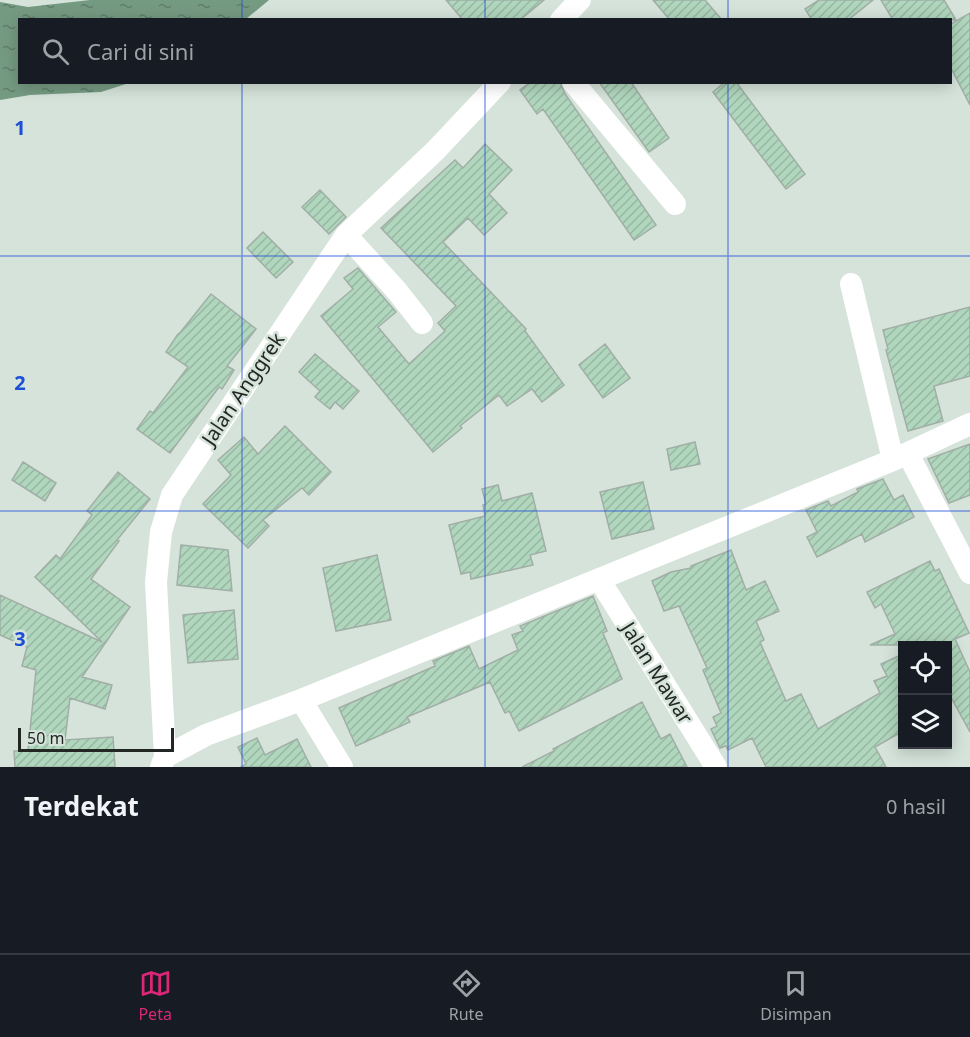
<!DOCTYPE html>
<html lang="id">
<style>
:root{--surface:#171b24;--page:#20242c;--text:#f1f3f6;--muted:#9ea1a6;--line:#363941;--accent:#db2777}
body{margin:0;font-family:"Noto Sans",sans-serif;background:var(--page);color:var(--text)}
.controls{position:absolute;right:18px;bottom:18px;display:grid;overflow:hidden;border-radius:0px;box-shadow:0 3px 15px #0003}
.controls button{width:54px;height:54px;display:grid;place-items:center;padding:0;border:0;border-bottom:2px solid var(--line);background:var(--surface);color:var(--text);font:30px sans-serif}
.scale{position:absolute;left:18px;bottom:15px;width:156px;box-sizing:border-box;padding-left:6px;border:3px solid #222724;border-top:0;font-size:16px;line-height:21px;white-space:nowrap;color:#222724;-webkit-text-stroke:4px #d5e3da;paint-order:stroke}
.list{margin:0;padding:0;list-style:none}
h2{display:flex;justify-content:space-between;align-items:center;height:78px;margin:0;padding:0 24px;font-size:26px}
h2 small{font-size:20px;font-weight:400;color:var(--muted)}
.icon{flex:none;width:33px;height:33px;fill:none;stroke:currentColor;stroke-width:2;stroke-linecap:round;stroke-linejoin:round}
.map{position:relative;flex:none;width:970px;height:767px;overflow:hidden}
.search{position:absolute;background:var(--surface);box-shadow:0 3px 15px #0003;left:18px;right:18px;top:18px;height:66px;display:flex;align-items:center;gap:15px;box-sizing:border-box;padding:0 21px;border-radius:0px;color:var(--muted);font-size:22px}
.sheet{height:186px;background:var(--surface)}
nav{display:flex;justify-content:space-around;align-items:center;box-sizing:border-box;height:84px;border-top:2px solid var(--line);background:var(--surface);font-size:16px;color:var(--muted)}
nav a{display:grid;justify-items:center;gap:3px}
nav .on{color:var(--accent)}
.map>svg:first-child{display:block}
.water{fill:url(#water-ripples)}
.building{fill:url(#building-hatch);stroke:#a1aea6;stroke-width:1.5}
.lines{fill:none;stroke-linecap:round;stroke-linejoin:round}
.street{stroke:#fff;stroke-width:22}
.grid{fill:none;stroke:#1d4ed8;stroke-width:1.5;stroke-opacity:0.55}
.labels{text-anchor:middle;stroke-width:5;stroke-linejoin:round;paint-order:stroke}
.street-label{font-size:20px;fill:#222724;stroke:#d5e3da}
.grid-label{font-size:20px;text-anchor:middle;font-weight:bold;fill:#1d4ed8;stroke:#d5e3da;stroke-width:5;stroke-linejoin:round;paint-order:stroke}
</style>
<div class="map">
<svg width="970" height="767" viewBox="0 0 970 767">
<defs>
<pattern id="water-ripples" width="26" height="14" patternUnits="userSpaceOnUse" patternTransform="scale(1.5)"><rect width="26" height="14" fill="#759a82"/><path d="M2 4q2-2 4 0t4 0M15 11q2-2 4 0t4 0" fill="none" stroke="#607e6a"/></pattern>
<pattern id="building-hatch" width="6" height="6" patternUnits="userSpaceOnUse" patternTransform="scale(1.5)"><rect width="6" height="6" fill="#b0d6bd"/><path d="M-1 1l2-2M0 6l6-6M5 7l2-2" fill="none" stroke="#97b8a2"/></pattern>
</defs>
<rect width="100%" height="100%" fill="#d5e3da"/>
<path class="water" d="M90,0h179l-23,19 -226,1v62l109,1 -28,9 -71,3 -30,5v-98l28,5z"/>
<path class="building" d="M446,0h98l-24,20h-57z
M653,0h52l17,20h-52z
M819,0h54l-25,20h-36l-7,-11z
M881,0h63l12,20h-63z
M970,13v92l-19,-37v-44z
M531,82h29l5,12 91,131 -22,15 -91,-131 -6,5 -17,-24z
M599,82h32l38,56 -20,14z
M725,82h11l69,92 -19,15 -73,-97z
M485,144l27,26 -23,24 18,19 -23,22 -16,-17 -25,24 83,87 -1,2 39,54 -22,17 -10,-13 -25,17 -8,-11 -39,31 2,2 -29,24 -112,-136 32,-27 -9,-11 14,-10 38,44 -18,15 31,37 36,-33 -7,-8 18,-17 -75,-78 74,-68 8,8z
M320,190l26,27 -17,17 -27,-27z
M263,232l30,30 -17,16 -29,-30z
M211,294l45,35 -29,37 7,4 -12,19 -3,-2 -49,66 -33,-24 13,-18 3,2 35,-46 -22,-15 12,-18h1z
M970,307v69l-36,10 9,35 -35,10 -22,-81 2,-1 -5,-19z
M605,344l25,34 -27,20 -24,-33z
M315,354l44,37 -16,18 -8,-7 -5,7 -15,-12 5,-6 -21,-19z
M285,426l46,46 -22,23 -7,-7 -39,32 6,6 -21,22 -45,-44 28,-29 -13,-15 26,-23 14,17z
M695,442l5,22 -29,6 -4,-21z
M970,444v51l-21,8 -21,-44z
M23,462l33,21 -11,18 -33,-21z
M118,472l32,27 -33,41 2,1 -28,38 39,28 -48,70 30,8 -7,24 -35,-11 -5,42 48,-3 2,30h-100l-1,-16h14l8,-81 -14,-4 5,-19 -27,-12v-40l102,47 -67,-65 21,-22 4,4 32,-44 -5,-4z
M883,479l11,21 9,-5 11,22 -49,25 -3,-8 -45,23 -10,-20 10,-5 -11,-22 22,-9 3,5 27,-14 -1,-3z
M643,482l11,47 -42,10 -12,-47z
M498,485l4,16 30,-8 14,58 -16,4 3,10 -62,14 -1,-7 -9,2 -12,-49 36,-9 -2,-11 3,-1 -4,-15z
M181,545l47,5 4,41 -55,-6z
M731,550l15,40 19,-9 14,30 -23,10 8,19 -4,2 26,59 15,-7 17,35 62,-36 -6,-12 13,-5 -6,-12 22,-10v77l-28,16 11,20h-120l-14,-29 -24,12 -2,-4 -6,2 -9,-19 6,-3 -4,-9 8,-4 -18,-43 4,-2 -28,-62 -15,5 -12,-30 19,-9 20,-4v-2z
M377,555l14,65 -55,11 -13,-63z
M930,561l5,10 4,-2 30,64 -14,6 15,33v60l-22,-40v-47h-78l25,-11 -14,-30 -6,4 -8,-16z
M593,596l14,35 -4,2 19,46 -103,52 -10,-20 -4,2 -15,-31 -83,35 3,5 -54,24 -17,-38 96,-42 -2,-5 36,-15 10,23 39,-19 -6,-15 11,-4 -3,-5z
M234,610l4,49 -50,4 -5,-48z
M642,702l19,37 9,-5 17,33h-165l32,-16 -1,-2z
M257,738l8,17 32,-16 14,28h-70l5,-3 -8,-17z"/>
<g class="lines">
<path class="street" d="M561,20l19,-20
M573,82l102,122
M346,235l51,56 25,32
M851,284l42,176
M908,454l62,119
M599,579l117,188
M301,700l41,67
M165,757l41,-22 95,-35 592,-240 77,-36
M161,767l4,-10 -9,-175 5,-50 11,-37 174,-260 89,-84 65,-69"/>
</g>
<path class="grid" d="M242,0v20M485,0v20M728,0v20M242,82v685M485,82v685M728,82v685M0,256h970M0,511h970"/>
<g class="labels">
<g class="street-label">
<text transform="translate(243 389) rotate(-56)" y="7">Jalan Anggrek</text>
<text transform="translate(657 673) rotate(58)" y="7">Jalan Mawar</text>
</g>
</g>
<g class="grid-label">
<text x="20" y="135">1</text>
<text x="20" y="390">2</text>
<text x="20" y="646">3</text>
</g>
</svg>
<div class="controls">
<button><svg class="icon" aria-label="locate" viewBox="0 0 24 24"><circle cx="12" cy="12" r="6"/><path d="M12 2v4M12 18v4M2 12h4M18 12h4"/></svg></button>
<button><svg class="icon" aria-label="layers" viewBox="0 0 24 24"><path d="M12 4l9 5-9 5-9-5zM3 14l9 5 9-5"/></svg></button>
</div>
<div class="scale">50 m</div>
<div class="search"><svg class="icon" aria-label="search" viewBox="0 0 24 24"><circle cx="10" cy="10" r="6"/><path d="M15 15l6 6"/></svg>Cari di sini</div>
</div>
<section class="sheet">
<h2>Terdekat<small>0 hasil</small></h2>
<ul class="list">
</ul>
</section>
<nav>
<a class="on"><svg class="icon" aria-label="map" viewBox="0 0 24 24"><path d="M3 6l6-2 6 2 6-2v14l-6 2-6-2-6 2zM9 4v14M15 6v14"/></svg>Peta</a>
<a><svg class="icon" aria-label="directions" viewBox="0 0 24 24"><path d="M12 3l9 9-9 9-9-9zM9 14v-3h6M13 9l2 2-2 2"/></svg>Rute</a>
<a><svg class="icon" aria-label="saved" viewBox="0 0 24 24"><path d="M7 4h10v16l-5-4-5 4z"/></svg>Disimpan</a>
</nav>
